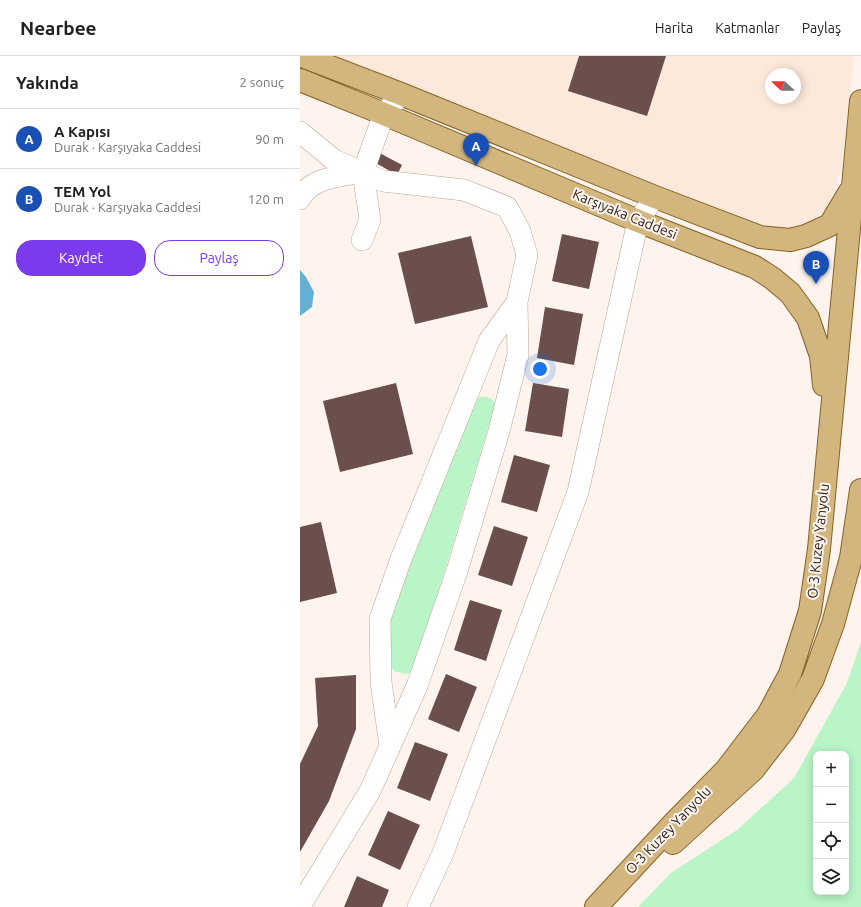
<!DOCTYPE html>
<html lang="tr">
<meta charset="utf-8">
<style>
:root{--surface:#fff;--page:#f6f6f6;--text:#202124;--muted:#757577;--line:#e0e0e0;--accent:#7c3aed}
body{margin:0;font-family:Ubuntu,sans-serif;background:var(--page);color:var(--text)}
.controls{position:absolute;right:12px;bottom:12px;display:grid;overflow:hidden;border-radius:8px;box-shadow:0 2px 10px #0003}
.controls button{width:36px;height:36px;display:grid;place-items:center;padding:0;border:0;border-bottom:1px solid var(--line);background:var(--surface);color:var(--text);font:20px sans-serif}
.compass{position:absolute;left:465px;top:12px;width:36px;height:36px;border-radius:50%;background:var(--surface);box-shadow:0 2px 10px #0003;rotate:292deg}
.you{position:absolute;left:240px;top:313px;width:14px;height:14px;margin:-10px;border:3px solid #fff;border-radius:50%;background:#1a73e8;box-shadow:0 0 0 6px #1a73e833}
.badge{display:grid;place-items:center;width:26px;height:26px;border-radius:50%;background:var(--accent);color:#fff;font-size:13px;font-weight:700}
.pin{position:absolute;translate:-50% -33px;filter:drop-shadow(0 1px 2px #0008)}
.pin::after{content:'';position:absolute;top:21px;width:14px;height:12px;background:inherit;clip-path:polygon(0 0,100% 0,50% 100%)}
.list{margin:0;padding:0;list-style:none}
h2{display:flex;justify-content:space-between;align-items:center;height:52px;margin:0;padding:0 16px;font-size:17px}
h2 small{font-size:13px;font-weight:400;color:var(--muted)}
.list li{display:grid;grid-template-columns:26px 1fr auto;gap:12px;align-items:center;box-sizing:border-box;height:60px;padding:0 16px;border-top:1px solid var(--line)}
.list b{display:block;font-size:15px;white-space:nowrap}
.list p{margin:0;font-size:13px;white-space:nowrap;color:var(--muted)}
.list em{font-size:13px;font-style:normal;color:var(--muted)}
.actions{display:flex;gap:8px;padding:12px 16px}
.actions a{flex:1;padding:9px 0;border:1px solid var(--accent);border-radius:16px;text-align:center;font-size:14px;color:var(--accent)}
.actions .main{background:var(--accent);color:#fff}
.icon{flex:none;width:22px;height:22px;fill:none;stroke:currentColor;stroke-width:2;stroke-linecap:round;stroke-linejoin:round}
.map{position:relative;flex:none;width:561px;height:851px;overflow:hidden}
header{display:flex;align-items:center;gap:24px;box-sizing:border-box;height:56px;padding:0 20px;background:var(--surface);border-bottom:1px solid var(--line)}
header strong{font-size:19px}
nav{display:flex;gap:22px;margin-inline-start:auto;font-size:14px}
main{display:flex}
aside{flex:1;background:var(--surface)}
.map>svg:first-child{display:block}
.built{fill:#fce9db;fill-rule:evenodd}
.green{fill:#b9f5c6;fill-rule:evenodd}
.water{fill:#66b0d6}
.building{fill:#6a4f4d}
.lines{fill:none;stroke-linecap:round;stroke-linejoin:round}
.minor-casing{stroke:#bba593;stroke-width:22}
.major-casing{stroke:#856224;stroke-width:24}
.minor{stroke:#fff;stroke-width:21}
.major{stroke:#d3b67e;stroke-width:22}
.labels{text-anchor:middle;stroke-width:4;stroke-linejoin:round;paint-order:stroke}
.street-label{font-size:14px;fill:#2b221c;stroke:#fef4ed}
</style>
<header>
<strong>Nearbee</strong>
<nav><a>Harita</a><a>Katmanlar</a><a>Paylaş</a></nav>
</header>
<main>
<aside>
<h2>Yakında<small>2 sonuç</small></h2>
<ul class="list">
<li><span class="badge" style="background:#1a4fb4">A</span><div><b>A Kapısı</b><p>Durak · Karşıyaka Caddesi</p></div><em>90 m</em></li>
<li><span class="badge" style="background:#1a4fb4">B</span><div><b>TEM Yol</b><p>Durak · Karşıyaka Caddesi</p></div><em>120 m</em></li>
</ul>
<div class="actions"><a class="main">Kaydet</a><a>Paylaş</a></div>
</aside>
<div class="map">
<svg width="561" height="851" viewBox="0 0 561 851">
<rect width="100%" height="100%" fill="#fef4ed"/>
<path class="built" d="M24,0h530l-12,109 -8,28 -10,18 -14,12 -18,8 -22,4zM471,18h24v24h-24z"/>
<path class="green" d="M179,341h8l6,3 2,5 -69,228 -13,39 -8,2 -11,-3 -2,-4 -2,-46 7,-31 77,-187z
M561,586v265h-223l33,-34 66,-43 57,-52 53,-95zM516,698h30v138h-30z"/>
<path class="water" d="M0,214l6,7 8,15 -2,15 -12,9z"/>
<path class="building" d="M279,0h87l-19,60 -79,-25z
M63,88l39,21 -5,10 -39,-22z
M262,178l37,8 -10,47 -37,-8z
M171,180l17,71 -73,17 -17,-71z
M245,251l38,7 -9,51 -37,-7z
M96,327l17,71 -73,18 -17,-71z
M233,327l36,6 -7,48 -37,-6z
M214,399l36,10 -13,47 -36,-10z
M21,466l16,71 -37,9v-75z
M194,470l34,11 -16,49 -34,-11z
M170,544l32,10 -16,51 -32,-11z
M146,618l31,13 -18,45 -31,-13z
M56,619v54l-27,72 -29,51v-88l18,-38 -3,-48z
M115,686l33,12 -18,47 -33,-13z
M88,755l32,14 -20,45 -32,-15z
M57,820l32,14 -7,17h-38z"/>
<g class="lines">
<g class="minor-casing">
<path id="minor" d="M0,76l34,28 49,21 81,9 43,17 13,24 7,24 -10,47 1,53 -19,76 -42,140 -40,115 -47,105 -70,115
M0,143c10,-22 42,-23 63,-27
M62,184l8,-20 -7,-48 21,-58 17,-20
M90,690l-9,-64 -1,-63 21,-60 88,-218 28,-39
M118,851l25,-54 135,-361 60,-271 17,-24"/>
</g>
<g class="major-casing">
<path id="major" d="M2,0l99,38 254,103 105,40 30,3 16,-4 24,-11 19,-32
M0,24l84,34 254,107 117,46 17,11 18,15 18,25 13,38 3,29
M373,787l80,-73 31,-40 29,-51 20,-55 18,-66 10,-68
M296,851l78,-84 52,-53 42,-55 22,-41 20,-63 9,-62 42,-448"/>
</g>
<use href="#minor" class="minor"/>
<use href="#major" class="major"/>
</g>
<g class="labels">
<g class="street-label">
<text transform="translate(325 158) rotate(22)" y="5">Karşıyaka Caddesi</text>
<text transform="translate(518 485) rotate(-84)" y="5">O-3 Kuzey Yanyolu</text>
<text transform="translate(368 774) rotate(-46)" y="5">O-3 Kuzey Yanyolu</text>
</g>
</g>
</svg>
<div class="controls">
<button>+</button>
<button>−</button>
<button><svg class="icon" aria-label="locate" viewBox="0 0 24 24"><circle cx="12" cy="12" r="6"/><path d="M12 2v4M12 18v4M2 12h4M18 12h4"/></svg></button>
<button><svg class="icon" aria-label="layers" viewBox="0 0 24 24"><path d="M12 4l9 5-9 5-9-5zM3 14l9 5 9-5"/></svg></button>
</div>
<svg class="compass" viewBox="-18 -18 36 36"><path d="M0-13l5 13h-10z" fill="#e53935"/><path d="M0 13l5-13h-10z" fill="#757577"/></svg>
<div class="you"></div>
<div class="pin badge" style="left:176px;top:110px;background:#1a4fb4">A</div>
<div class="pin badge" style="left:516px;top:228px;background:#1a4fb4">B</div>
</div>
</main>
